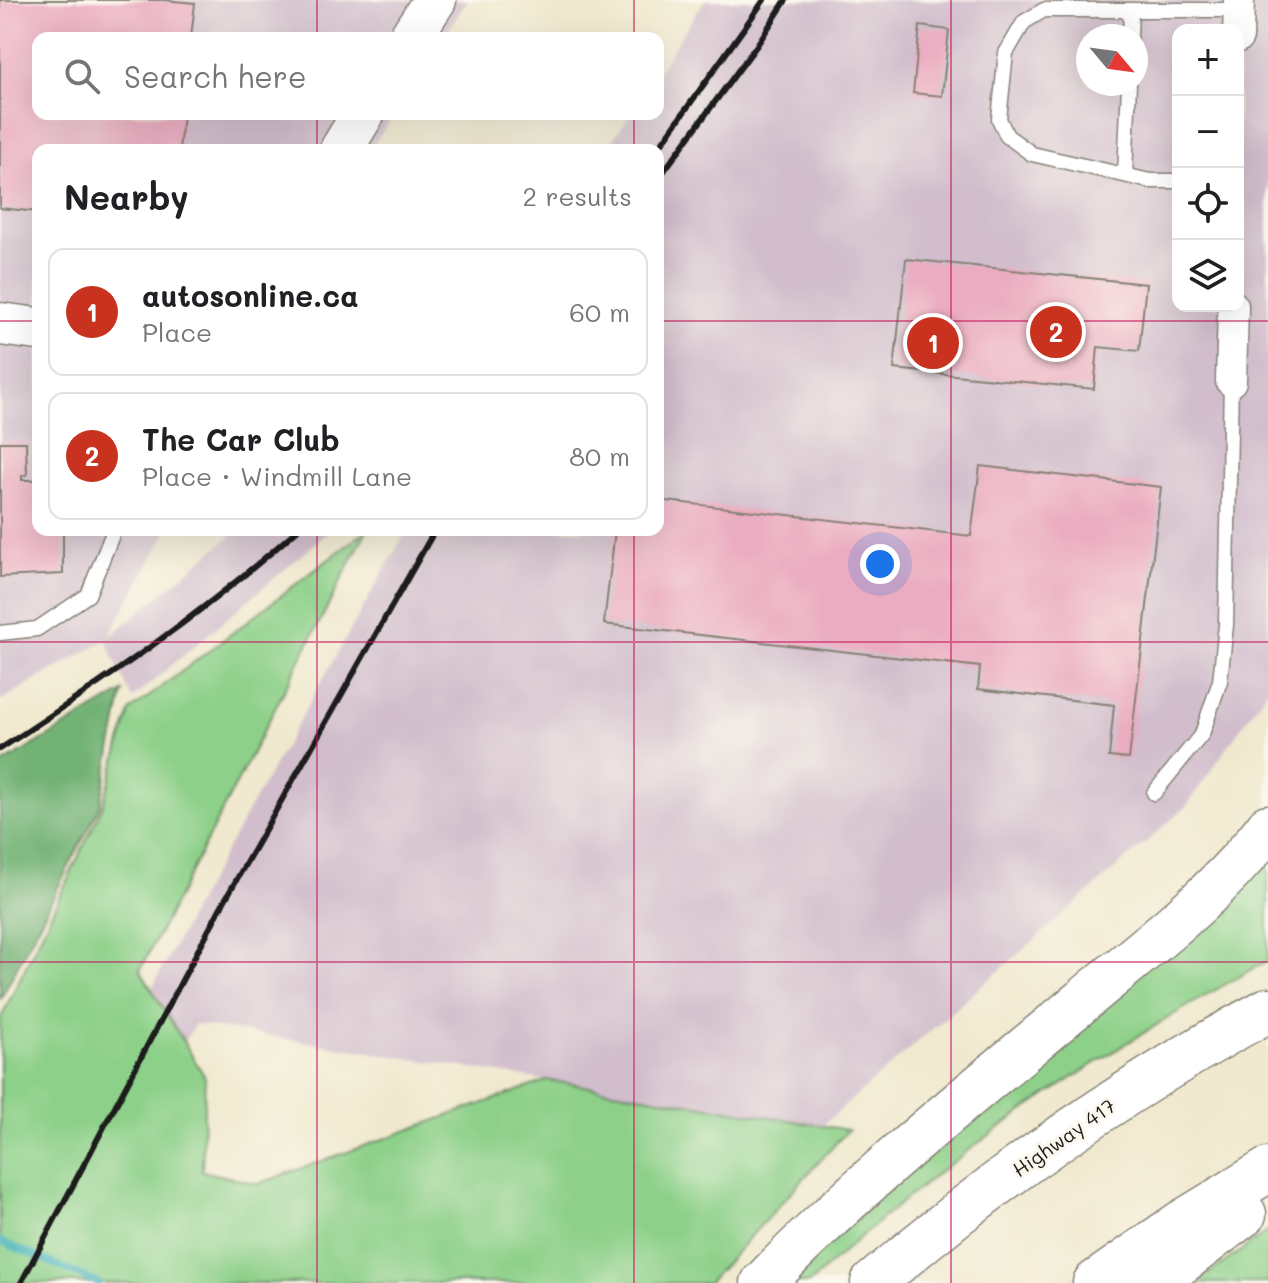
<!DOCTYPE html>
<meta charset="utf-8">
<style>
:root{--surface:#fff;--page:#f2f2f2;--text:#202124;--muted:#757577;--line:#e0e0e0;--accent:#c8321e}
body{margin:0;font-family:Mali,sans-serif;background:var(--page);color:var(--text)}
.controls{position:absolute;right:24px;top:24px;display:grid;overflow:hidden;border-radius:16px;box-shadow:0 8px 32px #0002}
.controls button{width:72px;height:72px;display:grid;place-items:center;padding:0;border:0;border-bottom:2px solid var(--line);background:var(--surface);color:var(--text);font:40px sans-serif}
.compass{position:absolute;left:1076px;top:24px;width:72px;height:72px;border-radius:50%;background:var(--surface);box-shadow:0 8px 32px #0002;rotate:119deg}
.you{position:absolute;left:880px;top:564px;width:28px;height:28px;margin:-20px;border:6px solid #fff;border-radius:50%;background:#1a73e8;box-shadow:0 0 0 12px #1a73e833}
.badge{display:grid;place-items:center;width:52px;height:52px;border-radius:50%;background:var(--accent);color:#fff;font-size:26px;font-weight:700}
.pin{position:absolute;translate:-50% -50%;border:4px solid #fff;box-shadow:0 2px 8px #0006}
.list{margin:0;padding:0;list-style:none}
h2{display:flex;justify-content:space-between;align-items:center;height:104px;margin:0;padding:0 32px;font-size:34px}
h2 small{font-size:26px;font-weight:400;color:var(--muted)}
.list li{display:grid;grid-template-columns:52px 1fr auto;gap:24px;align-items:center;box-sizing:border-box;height:128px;margin:0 16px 16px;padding:0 16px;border:2px solid var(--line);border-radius:16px}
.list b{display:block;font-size:30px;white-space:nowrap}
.list p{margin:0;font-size:26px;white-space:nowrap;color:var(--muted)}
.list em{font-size:26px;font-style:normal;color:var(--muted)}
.icon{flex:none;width:44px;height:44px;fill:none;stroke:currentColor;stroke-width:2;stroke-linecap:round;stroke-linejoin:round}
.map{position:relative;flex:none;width:1268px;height:1283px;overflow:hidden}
.search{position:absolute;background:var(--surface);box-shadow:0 8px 32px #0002;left:32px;top:32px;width:632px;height:88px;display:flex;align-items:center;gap:20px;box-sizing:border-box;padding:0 28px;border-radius:16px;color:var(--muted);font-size:30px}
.panel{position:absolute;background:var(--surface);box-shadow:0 8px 32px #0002;left:32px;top:144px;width:632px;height:392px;border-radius:16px}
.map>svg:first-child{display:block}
.industrial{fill:#d1bdcc;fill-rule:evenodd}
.green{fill:#8dd089;stroke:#547652;stroke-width:2}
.forest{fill:#72b275;stroke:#476748;stroke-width:2}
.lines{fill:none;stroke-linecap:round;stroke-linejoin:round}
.stream{stroke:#43b3bb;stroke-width:7}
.building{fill:#ebabc0}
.lane-casing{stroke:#868276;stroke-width:17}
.street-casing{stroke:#868276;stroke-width:33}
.secondary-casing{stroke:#868276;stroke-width:45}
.highway-casing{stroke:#868276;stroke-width:47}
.lane{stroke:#fff;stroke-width:14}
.street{stroke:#fff;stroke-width:30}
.secondary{stroke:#fff;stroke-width:42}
.highway{stroke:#fff;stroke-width:44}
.rail{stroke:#1c1c1c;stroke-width:6}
.grid{fill:none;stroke:#c2185b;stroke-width:2;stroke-opacity:0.55}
.labels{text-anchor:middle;stroke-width:6;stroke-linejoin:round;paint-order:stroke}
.street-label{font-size:20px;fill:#1c1c1c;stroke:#fbf7ec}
</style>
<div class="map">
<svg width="1268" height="1283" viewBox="0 0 1268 1283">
<rect width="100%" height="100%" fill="#fbf7ec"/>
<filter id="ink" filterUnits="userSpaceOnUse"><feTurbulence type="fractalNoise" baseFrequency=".0125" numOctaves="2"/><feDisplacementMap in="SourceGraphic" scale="16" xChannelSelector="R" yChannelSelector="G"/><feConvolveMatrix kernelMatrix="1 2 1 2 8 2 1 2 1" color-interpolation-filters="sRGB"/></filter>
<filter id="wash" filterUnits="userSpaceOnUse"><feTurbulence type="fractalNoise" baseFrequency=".006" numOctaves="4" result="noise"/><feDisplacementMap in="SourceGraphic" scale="32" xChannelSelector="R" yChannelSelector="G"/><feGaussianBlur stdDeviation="1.8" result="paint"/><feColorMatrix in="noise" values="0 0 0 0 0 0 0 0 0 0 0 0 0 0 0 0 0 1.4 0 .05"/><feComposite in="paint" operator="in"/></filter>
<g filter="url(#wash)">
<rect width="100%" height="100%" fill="#f0e9cf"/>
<path class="industrial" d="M0,0h468l-25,38h-405v76h356l-24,36h-332v380h130l-60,108 130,-108h93l-199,169 -26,-59 -106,61z
M705,0h563v689l-83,119 -362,317 -628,-101 -109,173 -33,-19 146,-280 208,-368h251v-380h-52l24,-36h28v-43zM1178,30h60v276h-60zM1088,36h48v48h-48z"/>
<path class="green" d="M367,530l-227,440 65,107 -3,94 56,13 290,-104 300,50 -140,153h-708v-263l102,-212 28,-97z
M1268,852v108c-162,91 -323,194 -458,323h-26z
M1268,1231v52h-72z"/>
<path class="forest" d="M123,692l-23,114 -100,194v-235z"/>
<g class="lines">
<path class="stream" d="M0,1241l98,42"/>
</g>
<g id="blocks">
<path class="building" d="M0,0h163l32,3 -4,35h-153v76h145l-4,36h-141v62l-38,-4z
M920,26l29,4 -7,66 -29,-3z
M906,259l240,25 -7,67 -41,-4 -4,42 -200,-20z
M0,442h26l1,33h-5v5h16v50h25v44l-63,3z
M980,466l181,21 -32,272 -20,-2 5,-52 -136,-16 2,-22 -376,-43 11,-94h43v-30l313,36z"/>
</g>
</g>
<g filter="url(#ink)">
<use href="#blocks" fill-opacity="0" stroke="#868276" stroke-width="2"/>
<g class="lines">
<g class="lane-casing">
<path id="lane" d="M1130,36l1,-26
M1125,175l4,-91
M1178,181h-28l-118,-27 -25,-18 -8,-17 7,-66 18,-31 20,-12h194
M0,633l37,-4 51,-34 26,-65
M1154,793l48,-59 18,-53 6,-56 5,-244"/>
</g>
<g class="street-casing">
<path id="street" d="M1238,37l1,-37
M1231,381l2,-75"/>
</g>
<g class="secondary-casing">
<path id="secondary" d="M410,38l25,-38
M341,150l22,-36
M0,324l38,5"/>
</g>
<g class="highway-casing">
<path id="highway" d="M763,1283c100,-104 213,-193 324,-286 62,-52 132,-104 181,-170
M873,1283c121,-104 255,-197 395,-273
M1095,1283l86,-60 87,-53
M1154,1283l90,-69"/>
</g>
<use href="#lane" class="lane"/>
<use href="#street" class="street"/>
<use href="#secondary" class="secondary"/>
<use href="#highway" class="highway"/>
<path class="rail" d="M657,150l107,-150
M658,179l99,-134 29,-45
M0,749c103,-67 205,-137 297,-219
M21,1283l200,-376 214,-377"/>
</g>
</g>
<path class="grid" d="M317,0v38M634,0v38M951,0v1283M317,114v36M634,114v36M0,321h38M658,321h610M317,530v753M634,530v753M0,642h1268M0,962h1268"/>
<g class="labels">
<g class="street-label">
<text transform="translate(1064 1138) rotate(-35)" y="7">Highway 417</text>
</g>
</g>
</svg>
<div class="controls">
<button>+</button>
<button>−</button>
<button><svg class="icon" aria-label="locate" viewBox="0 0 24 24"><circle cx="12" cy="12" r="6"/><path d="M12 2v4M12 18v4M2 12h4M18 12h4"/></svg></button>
<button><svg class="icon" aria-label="layers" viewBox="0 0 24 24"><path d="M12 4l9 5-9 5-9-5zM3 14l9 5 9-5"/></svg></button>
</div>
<svg class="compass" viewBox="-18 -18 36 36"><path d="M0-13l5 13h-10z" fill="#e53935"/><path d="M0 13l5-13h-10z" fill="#757577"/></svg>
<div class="you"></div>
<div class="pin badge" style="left:933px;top:343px">1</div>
<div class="pin badge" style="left:1056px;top:332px">2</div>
<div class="search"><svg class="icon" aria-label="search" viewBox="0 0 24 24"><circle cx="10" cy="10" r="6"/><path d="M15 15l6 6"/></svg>Search here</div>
<section class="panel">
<h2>Nearby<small>2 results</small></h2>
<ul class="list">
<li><span class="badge">1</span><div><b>autosonline.ca</b><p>Place</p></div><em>60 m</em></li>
<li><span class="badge">2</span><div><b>The Car Club</b><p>Place · Windmill Lane</p></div><em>80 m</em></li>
</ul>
</section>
</div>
